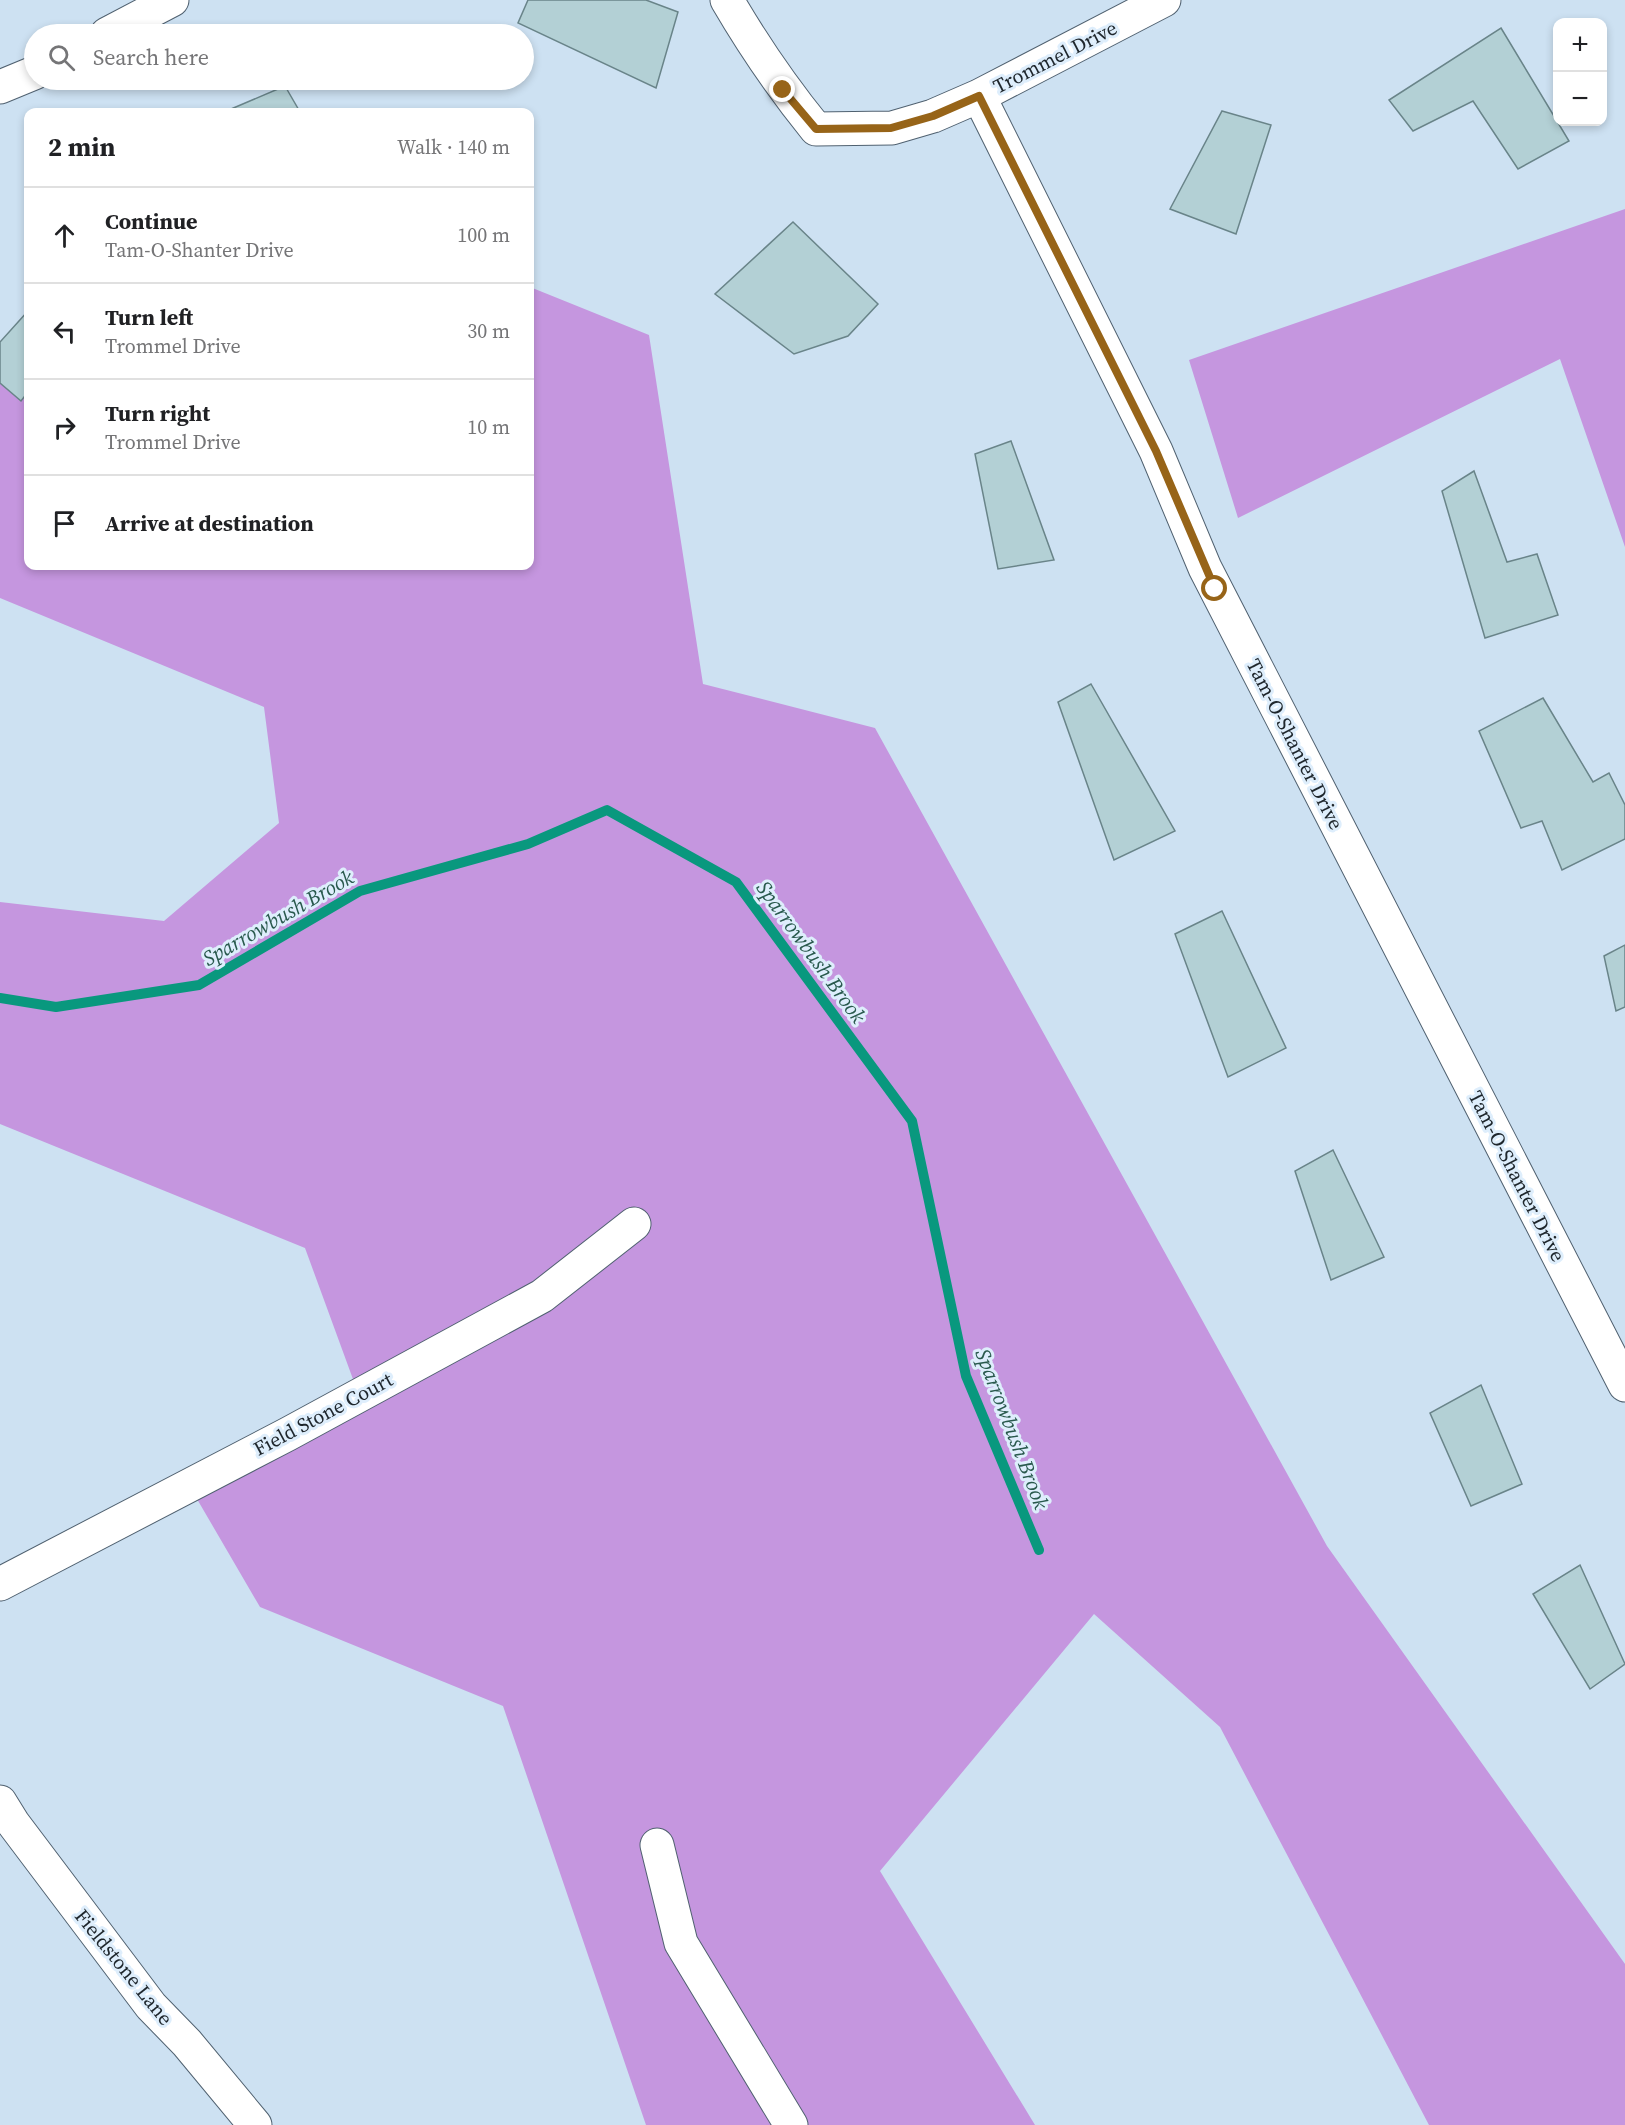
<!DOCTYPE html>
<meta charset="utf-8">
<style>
:root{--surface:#fff;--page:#f2f2f2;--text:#202124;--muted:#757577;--line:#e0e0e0}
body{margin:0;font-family:"Source Serif 4",serif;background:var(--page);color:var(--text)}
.controls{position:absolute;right:18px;top:18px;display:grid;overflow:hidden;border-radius:12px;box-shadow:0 3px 9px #0003}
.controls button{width:54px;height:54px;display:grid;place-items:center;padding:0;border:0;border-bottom:2px solid var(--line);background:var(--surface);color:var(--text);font:30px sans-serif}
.stop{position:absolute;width:18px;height:18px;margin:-14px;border:4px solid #976418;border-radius:50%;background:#fff}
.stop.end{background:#976418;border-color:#fff;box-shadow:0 2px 6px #0008}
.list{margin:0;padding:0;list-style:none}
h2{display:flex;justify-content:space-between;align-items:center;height:78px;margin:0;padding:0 24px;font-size:26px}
h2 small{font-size:20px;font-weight:400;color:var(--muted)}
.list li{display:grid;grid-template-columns:39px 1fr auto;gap:18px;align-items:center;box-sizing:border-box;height:96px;padding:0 24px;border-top:2px solid var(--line)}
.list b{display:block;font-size:22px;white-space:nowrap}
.list p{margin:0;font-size:20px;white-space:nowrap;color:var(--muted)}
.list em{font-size:20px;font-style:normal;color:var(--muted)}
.icon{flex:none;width:33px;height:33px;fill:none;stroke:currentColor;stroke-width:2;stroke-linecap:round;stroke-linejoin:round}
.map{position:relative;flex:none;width:1625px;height:2125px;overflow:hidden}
.search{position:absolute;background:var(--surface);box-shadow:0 3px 9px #0003;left:24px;top:24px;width:510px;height:66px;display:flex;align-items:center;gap:15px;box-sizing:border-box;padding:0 21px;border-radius:33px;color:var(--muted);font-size:22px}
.panel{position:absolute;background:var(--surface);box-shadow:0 3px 9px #0003;left:24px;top:108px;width:510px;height:462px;border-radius:12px}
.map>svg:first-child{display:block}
.forest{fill:#c596df}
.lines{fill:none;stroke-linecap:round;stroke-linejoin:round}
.stream{stroke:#09987e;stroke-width:10}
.building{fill:#b3d0d5;stroke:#698489;stroke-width:1.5}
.minor-casing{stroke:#506170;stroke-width:35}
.minor{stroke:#fff;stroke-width:33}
.route{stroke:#976418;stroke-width:8}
.labels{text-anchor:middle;stroke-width:6;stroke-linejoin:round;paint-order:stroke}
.street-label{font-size:20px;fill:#1e262c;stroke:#deeefc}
.water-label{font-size:21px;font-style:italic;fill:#29594d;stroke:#deeefc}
</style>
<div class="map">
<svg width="1625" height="2125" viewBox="0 0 1625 2125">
<rect width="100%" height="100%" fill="#cde1f2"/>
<path class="forest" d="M1625,209v338l-65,-188 -322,159 -49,-158z
M530,287l119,48 54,349 172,44 452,818 298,418v161h-196l-209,-398 -126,-113 -214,257 155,254h-389l-143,-419 -243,-99 -70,-120 171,-86 -56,-153 -305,-124v-222l164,19 115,-98 -15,-116 -264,-109v-238l28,21v185h502z"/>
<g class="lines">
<path class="stream" d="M0,998l56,9 143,-22 161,-94 168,-47 79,-34 129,72 176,239 54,255 73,174"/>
</g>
<path class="building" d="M528,0h118l32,12 -22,76 -138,-65z
M1501,28l68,113 -51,28 -45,-68 -60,30 -24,-31z
M285,86l15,26h-76z
M1222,111l49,14 -35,109 -66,-25z
M793,222l85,82 -30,32 -54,18 -79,-60z
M28,311v81l-7,9 -21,-18v-41z
M1011,441l43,119 -56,9 -23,-115z
M1474,471l33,91 30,-8 21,61 -73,23 -43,-147z
M1091,684l84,147 -61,29 -56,-158z
M1543,698l50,84 16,-9 16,32v34l-63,31 -20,-49 -21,7 -42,-97z
M1222,911l64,137 -58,29 -53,-143z
M1625,945v62l-9,4 -12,-55z
M1333,1150l51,107 -53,23 -36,-109z
M1481,1385l41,99 -51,22 -41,-93z
M1580,1565l45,99 -35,25 -57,-95z"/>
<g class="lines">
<g class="minor-casing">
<path id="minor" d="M727,0c28,48 54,86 89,129l76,-1 41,-12 46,-20 185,-96
M107,34l65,-34
M0,87l34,-14
M979,96l177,355 49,117 420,817
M0,1584l288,-150 254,-138 92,-72
M0,1802l13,21 138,183 36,37 68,82
M657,1845l24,98 110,182"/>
</g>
<use href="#minor" class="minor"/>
</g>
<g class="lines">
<path class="route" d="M783,90l33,39 75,-1 42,-12 46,-20 177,355 59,138"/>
</g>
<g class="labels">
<g class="street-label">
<text transform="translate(1055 57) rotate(-27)" y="7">Trommel Drive</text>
<text transform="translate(1295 744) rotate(63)" y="7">Tam-O-Shanter Drive</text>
<text transform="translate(1517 1176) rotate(63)" y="7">Tam-O-Shanter Drive</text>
<text transform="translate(323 1414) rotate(-28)" y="7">Field Stone Court</text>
<text transform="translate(124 1967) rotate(51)" y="7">Fieldstone Lane</text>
</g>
<g class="water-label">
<text transform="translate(278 918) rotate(-30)" y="7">Sparrowbush Brook</text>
<text transform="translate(811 952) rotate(54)" y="7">Sparrowbush Brook</text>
<text transform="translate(1012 1429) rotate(69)" y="7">Sparrowbush Brook</text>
</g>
</g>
</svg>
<div class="controls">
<button>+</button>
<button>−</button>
</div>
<div class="stop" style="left:1215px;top:589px"></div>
<div class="stop end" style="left:783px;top:90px"></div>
<div class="search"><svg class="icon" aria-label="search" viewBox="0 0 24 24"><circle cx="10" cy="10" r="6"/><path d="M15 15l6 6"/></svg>Search here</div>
<section class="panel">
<h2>2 min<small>Walk · 140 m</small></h2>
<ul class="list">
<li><svg class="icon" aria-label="ahead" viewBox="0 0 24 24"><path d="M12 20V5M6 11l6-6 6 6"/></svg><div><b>Continue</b><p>Tam-O-Shanter Drive</p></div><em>100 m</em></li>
<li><svg class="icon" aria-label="left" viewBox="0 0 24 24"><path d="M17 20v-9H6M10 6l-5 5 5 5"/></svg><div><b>Turn left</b><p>Trommel Drive</p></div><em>30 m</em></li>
<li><svg class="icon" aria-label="right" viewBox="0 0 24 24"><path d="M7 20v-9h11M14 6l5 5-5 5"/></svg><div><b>Turn right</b><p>Trommel Drive</p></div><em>10 m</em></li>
<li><svg class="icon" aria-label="arrive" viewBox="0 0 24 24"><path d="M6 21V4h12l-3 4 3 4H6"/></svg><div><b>Arrive at destination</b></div></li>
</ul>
</section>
</div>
